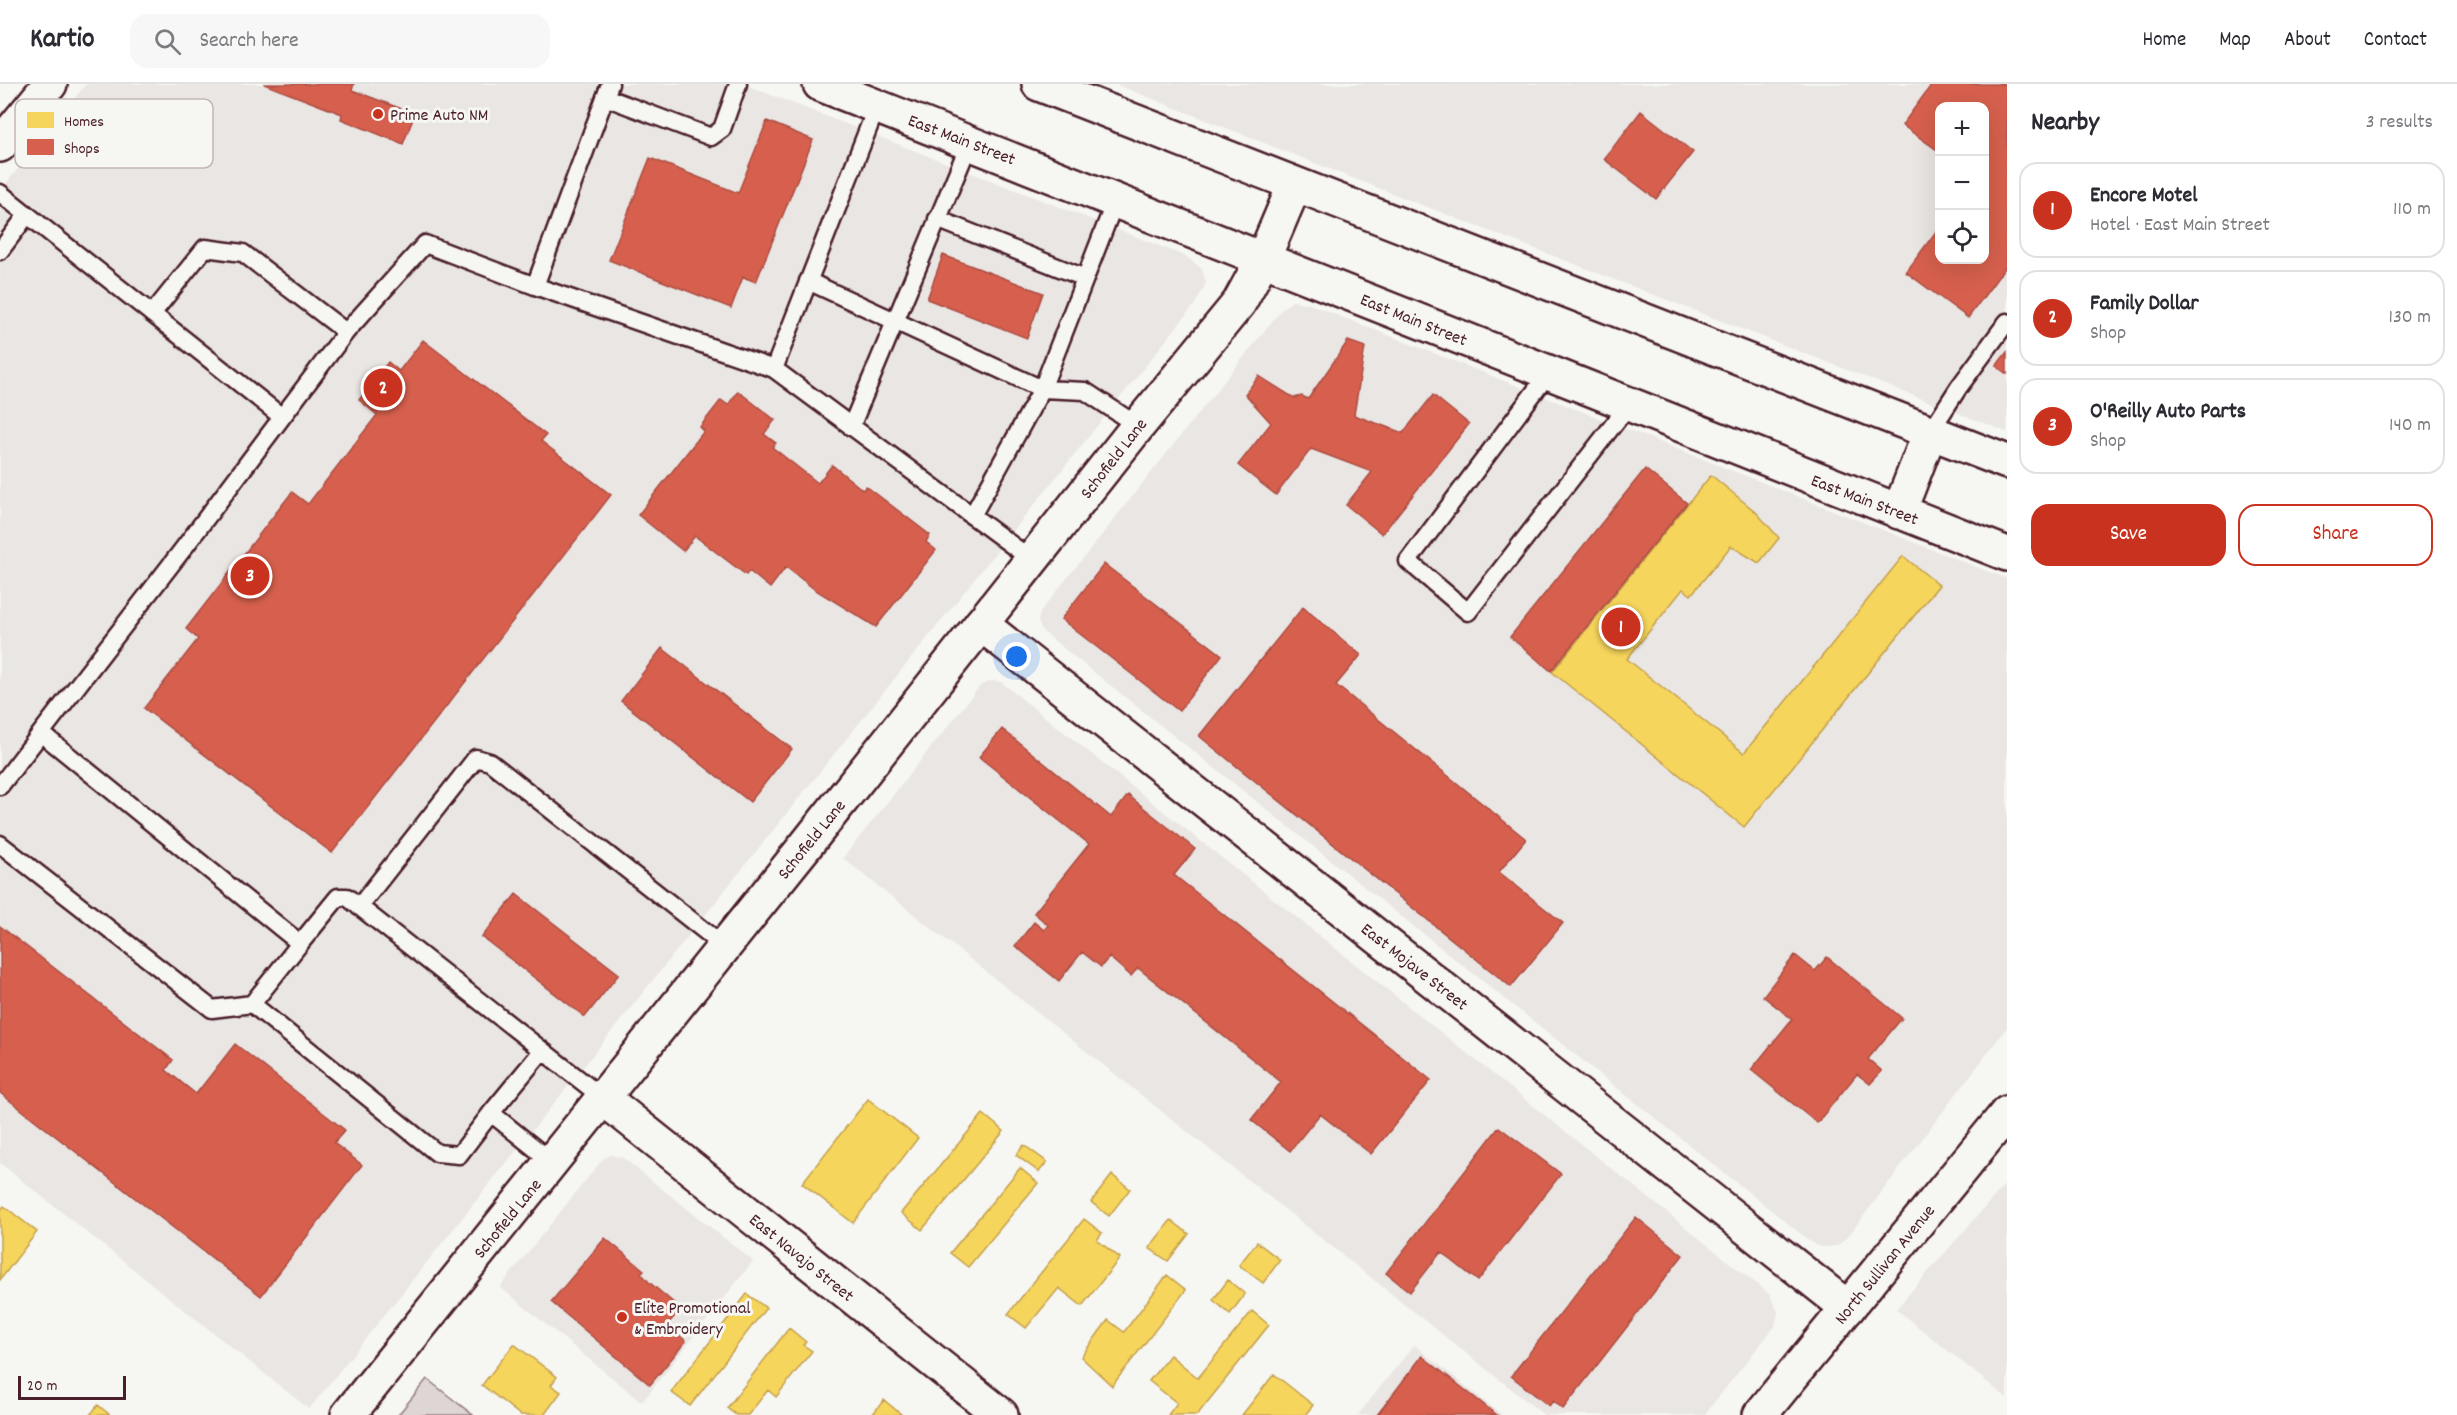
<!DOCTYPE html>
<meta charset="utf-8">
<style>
:root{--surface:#fff;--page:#f7f7f7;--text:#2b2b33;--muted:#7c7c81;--line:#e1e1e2;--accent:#c8321e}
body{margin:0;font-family:Dekko,sans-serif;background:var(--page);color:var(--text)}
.controls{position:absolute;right:18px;top:18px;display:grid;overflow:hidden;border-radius:12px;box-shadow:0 6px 24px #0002}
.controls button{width:54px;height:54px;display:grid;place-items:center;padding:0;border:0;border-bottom:2px solid var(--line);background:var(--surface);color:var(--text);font:30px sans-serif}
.scale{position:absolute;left:18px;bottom:15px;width:108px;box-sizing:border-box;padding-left:6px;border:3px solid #4a1f2b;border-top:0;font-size:16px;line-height:21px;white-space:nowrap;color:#4a1f2b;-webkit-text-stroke:4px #f6f6f2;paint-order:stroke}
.you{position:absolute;left:1017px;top:573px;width:21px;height:21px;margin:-15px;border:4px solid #fff;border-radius:50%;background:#1a73e8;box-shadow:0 0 0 9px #1a73e833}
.badge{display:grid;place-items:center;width:39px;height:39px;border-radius:50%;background:var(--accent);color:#fff;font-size:20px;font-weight:700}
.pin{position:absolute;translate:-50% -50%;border:3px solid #fff;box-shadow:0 2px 6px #0006}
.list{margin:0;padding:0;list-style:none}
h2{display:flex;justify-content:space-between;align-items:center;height:78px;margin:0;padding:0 24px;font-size:26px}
h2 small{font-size:20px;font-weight:400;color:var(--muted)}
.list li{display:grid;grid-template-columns:39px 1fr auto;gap:18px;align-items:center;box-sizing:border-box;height:96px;margin:0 12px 12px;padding:0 12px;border:2px solid var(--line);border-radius:18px}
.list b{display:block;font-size:22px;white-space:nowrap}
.list p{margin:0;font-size:20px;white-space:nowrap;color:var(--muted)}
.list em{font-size:20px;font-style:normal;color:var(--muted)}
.actions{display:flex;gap:12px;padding:18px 24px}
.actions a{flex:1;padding:14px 0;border:2px solid var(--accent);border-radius:18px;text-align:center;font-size:21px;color:var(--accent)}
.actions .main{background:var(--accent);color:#fff}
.icon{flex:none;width:33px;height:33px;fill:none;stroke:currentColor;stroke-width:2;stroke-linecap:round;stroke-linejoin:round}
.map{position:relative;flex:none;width:2007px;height:1331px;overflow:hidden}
header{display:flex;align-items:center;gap:36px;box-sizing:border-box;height:84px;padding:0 30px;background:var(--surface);border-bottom:2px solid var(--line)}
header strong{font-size:28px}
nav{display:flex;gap:33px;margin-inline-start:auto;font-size:21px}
.search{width:420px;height:54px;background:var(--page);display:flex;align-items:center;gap:15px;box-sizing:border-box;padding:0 21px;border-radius:18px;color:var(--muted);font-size:22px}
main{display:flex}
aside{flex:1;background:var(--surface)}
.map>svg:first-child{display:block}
.built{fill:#e9e6e3;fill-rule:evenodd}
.green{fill:#ddd6d5;stroke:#947a80;stroke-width:1.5}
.homes{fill:#f6d55c;stroke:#c29e4d;stroke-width:1.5}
.shops{fill:#d6604d;stroke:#ac4c43;stroke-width:1.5}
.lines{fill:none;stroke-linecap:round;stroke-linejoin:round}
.lane-casing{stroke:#4a1f2b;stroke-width:21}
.street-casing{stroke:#4a1f2b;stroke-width:38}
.secondary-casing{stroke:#4a1f2b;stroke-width:38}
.primary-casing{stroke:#4a1f2b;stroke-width:38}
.lane{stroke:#f6f6f2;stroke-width:16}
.street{stroke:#f6f6f2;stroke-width:33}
.secondary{stroke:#f6f6f2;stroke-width:33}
.primary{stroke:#f6f6f2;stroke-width:33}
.poi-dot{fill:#c8321e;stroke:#f6f6f2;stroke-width:2}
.labels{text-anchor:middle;stroke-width:6;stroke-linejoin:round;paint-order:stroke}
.poi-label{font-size:18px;fill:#4a1f2b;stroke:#f6f6f2;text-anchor:start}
.street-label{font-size:18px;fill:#4a1f2b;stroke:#f6f6f2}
.key{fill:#f6f6f2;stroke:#c2b6b6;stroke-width:1.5}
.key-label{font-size:16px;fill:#4a1f2b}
</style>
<header>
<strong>Kartio</strong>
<div class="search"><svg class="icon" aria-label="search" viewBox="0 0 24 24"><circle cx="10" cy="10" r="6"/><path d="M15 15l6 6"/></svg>Search here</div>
<nav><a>Home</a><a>Map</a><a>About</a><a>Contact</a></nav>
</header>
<main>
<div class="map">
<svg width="2007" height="1331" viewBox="0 0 2007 1331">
<rect width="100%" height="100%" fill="#f6f6f2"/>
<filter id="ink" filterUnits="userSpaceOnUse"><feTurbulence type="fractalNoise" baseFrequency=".0167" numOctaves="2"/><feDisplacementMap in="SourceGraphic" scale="12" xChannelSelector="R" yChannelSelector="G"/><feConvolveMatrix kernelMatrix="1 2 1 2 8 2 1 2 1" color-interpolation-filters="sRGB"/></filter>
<g filter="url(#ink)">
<path class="built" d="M86,0h657l442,172 17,13 4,14 -11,21 -886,1105 -309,-246v-972z
M1115,0h892v348l-672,-261zM1940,22h44v154h-44z
M1292,217l17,3 698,275v448l-158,208 -12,11 -15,1 -7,-2 -773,-614 -4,-10 3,-10 241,-302z
M990,597l11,1 768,612 9,18 -3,14 -71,89h-160l-701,-557 137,-172z
M611,1071l12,3 130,103 -111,141 -142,-115 103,-128z
M2007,1098v216l-111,-89z
M1414,1261l88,70h-144z"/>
<path class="green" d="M427,1295l46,36h-75z"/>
<path class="homes" d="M1711,391l45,37 23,26 -20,25 -28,-17 -40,49 -8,-6 -56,70 117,94 159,-197 36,29 -195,242 -192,-155z
M868,1015l50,39 -65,85 -51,-40z
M983,1030l21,17 -82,99 -21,-17z
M1024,1061l23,17 -8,10 -23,-17z
M1020,1084l18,15 -70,84 -18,-14z
M1112,1091l18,14 -21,27 -18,-14z
M4,1122l33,26 -37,48v-69z
M1084,1135l18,14 -5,7 23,18 -38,48 -23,-18 -33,40 -18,-14z
M1171,1136l18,14 -21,27 -19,-13z
M1257,1158l23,18 -17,23 -24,-18z
M1167,1191l19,15 -74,96 -31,-29 27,-37 16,12z
M1228,1196l17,14 -15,20 -17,-14z
M747,1210l19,14 -76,98 -19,-14z
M1252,1227l17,14 -72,90h-29l9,-12 -28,-22 21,-26 28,23z
M789,1244l17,14 -3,3 9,6 -36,46 -8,-7 -20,25h-12l-9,-7z
M514,1260l43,33 -6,8 10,7 -17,23h-24l-38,-30z
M1274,1290l39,31 -8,10h-63z
M884,1316l18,15h-30z
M98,1321l12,10h-20z"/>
<path class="shops" d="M264,0h90l-2,6 63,24 -12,30 -62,-25 1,-5z
M1932,0h75v181l-39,53 -62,-46 34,-46v34h44v-154h-44v46l-38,-27z
M1641,27l52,41 -37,47 -52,-40z
M767,37l46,19 -57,142 -13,-5 -12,31 -122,-48 41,-102 88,35z
M943,171l100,38 -16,45 -100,-39z
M423,256l123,95 -5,6 70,54 -279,358 -188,-145 54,-69 -12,-10 106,-137 16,12 69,-89 -18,-15 29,-38 11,9z
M1348,257l17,6 -11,68 49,18 30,-38 36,29 -87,110 -36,-29 26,-33 -61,-23 -35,46 -38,-30 33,-42 -26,-29 14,-18 35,22 8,-2 6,3z
M2007,268v22l-11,-8z
M738,307l37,29 -11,14 12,9 -4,4 46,36 14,-18 31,25 3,-4 64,49 -4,7 10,8 -60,77 -62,-38 -28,-22 -16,21 -21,-17 -3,4 -51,-39 -12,15 -45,-36 66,-84 -4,-4 21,-27 7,5z
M1645,385l42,34 -136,168 -41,-34z
M1104,480l118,91 -43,56 -118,-92z
M1303,523l58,48 -25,30 190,154 -27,33 64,51 -52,64 -312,-251z
M662,564l130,101 -42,53 -129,-101z
M1002,645l109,88 17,-22 67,54 -21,26 257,205 -60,74 -51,-40 -30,37 -39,-31 30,-38 -143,-114 -7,8 -22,-19 -8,10 -19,-15 -23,29 -44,-35 19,-24 10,8 4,-5 -14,-12 55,-69 -110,-87z
M516,810l103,80 -34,43 -103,-80z
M0,842l173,134 -7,10 30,24 39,-50 110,86 -11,13 28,22 -101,131 -261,-203z
M1795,871l20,16 12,-14 75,61 -34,41 14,12 -12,13 -13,-10 -40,49 -66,-53 41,-51 -29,-23z
M1499,1043l62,47 -83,107 -37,-29 -31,40 -24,-19z
M1636,1133l47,38 -120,154 -10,-8 -4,5 -38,-30z
M605,1154l39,32 -3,3 8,9 32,27 -14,16 19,16 -36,44 -99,-83z
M1422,1272l75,59h-120z"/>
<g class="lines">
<g class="lane-casing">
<path id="lane" d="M605,13l106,40 11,-8 16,-45
M0,109l282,224
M937,135l148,59
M0,167l27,-36
M808,197l234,108 43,2 53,35
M535,202l239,83 103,-263
M152,230l53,-66 38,5 103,79
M774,285l258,191
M1548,290l-140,187 60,51 160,-206
M851,343l119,-285
M1930,348l29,-45 48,-65
M972,432l70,-127 74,-190
M41,649l142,-184 163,-217 79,-88 110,42 75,-202
M0,702l41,-53 256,208 1,5 -46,58 -40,5 -212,-165
M359,823l117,-149 14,4 234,184
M298,862l40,-49h9l256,201
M252,920l185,149 22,2 32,-42 61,49
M491,1029l51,-62"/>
</g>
<g class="street-casing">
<path id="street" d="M981,540l867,684
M603,1014l398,317"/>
</g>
<g class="secondary-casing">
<path id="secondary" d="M0,61l50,-61
M348,1331l458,-570 332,-419 101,-123 25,-46
M1760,1331l247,-302"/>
</g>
<g class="primary-casing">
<path id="primary" d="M820,0c397,155 791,314 1187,470
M1039,0l968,378
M1264,173l31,-73
M1899,428l31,-80"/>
</g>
<use href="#lane" class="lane"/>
<use href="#street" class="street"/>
<use href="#secondary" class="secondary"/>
<use href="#primary" class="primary"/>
</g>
</g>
<g class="poi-dot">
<circle cx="378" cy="30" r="6"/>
<circle cx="622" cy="1233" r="6"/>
</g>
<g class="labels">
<g class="poi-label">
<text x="390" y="36">Prime Auto NM</text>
<text x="634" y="1229">Elite Promotional<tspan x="634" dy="21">&amp; Embroidery</tspan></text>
</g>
<g class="street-label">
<text transform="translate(962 55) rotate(21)" y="6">East Main Street</text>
<text transform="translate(1414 235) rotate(22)" y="6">East Main Street</text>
<text transform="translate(1113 374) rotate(-52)" y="6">Schofield Lane</text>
<text transform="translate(1865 415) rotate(21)" y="6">East Main Street</text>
<text transform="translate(811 755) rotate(-51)" y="6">Schofield Lane</text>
<text transform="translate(1415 882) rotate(38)" y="6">East Mojave Street</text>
<text transform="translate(507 1134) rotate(-51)" y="6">Schofield Lane</text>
<text transform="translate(802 1173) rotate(39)" y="6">East Navajo Street</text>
<text transform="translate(1884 1180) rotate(-51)" y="6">North Sullivan Avenue</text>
</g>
</g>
<rect x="15" y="15" width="198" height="69" rx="9" class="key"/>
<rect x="27" y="28" width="27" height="16" fill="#f6d55c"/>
<rect x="27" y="55" width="27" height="16" fill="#d6604d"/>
<g class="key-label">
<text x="64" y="42">Homes</text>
<text x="64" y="69">Shops</text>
</g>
</svg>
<div class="controls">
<button>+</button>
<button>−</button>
<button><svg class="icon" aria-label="locate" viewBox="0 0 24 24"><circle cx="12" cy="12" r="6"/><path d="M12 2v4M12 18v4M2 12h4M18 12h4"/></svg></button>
</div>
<div class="scale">20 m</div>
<div class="you"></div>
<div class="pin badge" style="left:1621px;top:543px">1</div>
<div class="pin badge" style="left:383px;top:304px">2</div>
<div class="pin badge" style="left:250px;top:492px">3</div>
</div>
<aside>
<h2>Nearby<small>3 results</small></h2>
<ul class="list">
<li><span class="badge">1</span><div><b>Encore Motel</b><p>Hotel · East Main Street</p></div><em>110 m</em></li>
<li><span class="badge">2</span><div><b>Family Dollar</b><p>Shop</p></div><em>130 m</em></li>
<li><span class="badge">3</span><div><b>O'Reilly Auto Parts</b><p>Shop</p></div><em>140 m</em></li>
</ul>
<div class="actions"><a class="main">Save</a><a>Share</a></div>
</aside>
</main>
